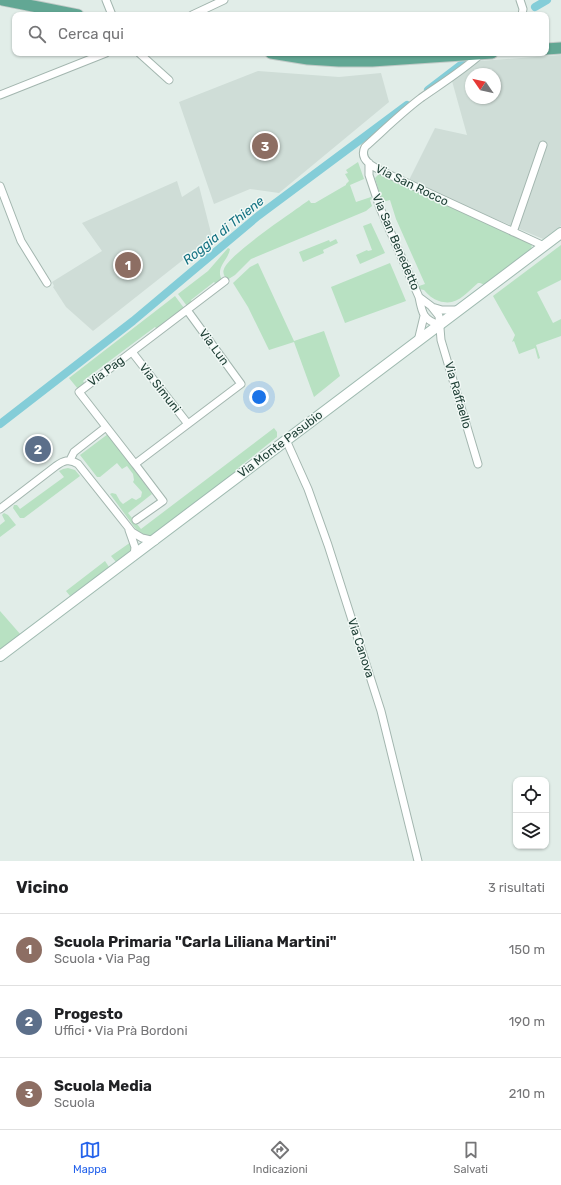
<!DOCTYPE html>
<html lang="it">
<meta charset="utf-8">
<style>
:root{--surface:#fff;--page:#f2f2f2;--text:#202124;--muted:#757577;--line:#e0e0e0;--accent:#2563eb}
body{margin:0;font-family:Rubik,sans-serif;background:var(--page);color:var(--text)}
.controls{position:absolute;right:12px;bottom:12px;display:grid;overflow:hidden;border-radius:8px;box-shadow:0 1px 3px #0004}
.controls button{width:36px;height:36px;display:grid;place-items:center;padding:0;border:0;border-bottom:1px solid var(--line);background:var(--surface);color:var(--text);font:20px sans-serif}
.compass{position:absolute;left:465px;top:68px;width:36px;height:36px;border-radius:50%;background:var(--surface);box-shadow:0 1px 3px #0004;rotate:304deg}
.you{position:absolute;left:259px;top:397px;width:14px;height:14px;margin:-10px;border:3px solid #fff;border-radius:50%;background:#1a73e8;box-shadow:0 0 0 6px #1a73e833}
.badge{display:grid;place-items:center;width:26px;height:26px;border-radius:50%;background:var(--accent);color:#fff;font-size:13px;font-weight:700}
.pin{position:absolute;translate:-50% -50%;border:2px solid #fff;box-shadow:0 1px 4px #0006}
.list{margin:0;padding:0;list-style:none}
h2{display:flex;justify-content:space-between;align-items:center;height:52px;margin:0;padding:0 16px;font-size:17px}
h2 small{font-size:13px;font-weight:400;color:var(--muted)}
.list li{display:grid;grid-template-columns:26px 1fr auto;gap:12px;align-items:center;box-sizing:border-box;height:72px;padding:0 16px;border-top:1px solid var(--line)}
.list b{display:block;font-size:15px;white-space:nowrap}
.list p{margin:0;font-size:13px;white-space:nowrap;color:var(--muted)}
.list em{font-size:13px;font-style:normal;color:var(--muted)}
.icon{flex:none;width:22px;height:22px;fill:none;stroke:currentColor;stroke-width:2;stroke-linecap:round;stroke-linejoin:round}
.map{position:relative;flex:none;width:561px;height:861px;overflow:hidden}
.search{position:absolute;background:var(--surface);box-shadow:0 1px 3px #0004;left:12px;right:12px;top:12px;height:44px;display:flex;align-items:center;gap:10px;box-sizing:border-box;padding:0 14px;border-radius:8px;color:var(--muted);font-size:15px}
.sheet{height:268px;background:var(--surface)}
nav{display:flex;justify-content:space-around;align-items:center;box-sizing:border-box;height:56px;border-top:1px solid var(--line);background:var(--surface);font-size:11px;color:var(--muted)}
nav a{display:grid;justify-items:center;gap:2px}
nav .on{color:var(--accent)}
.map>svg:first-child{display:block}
.built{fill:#cfddd7;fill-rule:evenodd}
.green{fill:#b8e1c2}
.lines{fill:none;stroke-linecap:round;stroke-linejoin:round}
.canal{stroke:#84cdd8;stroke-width:8}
.minor-casing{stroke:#a3b6af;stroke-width:9}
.secondary-casing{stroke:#9fbab0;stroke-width:12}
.primary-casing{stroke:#c1cac7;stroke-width:13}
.minor{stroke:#fff;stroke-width:7}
.secondary{stroke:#fff;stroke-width:10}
.primary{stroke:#62a794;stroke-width:11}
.labels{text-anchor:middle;stroke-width:3;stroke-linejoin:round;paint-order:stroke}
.street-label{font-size:12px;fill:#204037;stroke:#f2f9f6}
.water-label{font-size:13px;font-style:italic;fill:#147282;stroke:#f2f9f6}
</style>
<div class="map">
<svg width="561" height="861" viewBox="0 0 561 861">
<rect width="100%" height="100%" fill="#e1ede8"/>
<path class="built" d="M561,55v171l-18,13 -135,-57 27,-54 32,7 -15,-54 27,-20zM471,74h24v24h-24z
M258,71l81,6 42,-4 8,29 -110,91 -29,-4 -36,15 -35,-102z
M177,181l5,16 17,-11 13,51 -119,94 -27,-24 -13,-20 1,-1 -2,-4 50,-31 -20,-28z"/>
<path class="green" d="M358,162l6,17 -14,6 6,17 15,-5 1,2 -2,1 2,6 -6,5 -115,48 -16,16 -8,5c-2,-3 -5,-7 -3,-11 5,-15 69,-57 85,-69l2,3h4l31,-18v-1l3,-3 -4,-7 3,-1 -2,-3z
M379,174l153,70 -1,6 -46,35 -5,-2h-2c-12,10 -21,24 -39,18 -6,-2 -11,-6 -15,-11l-5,-1v-3l6,-2 -29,-65 -6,-19 -8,2 -7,-24z
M371,223l14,30 -25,11 -4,-9 11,-5 1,1 4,-1 -9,-24z
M336,239l2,4 -15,7 1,3 -21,9 -4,-10 30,-12 1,2z
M561,245v35l-24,12 16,31 8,-4v17l-25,9 4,13 -2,1 -3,-11 -16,6 -5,-13 -2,1 3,-7 -22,-39z
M228,248l2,1c-2,12 -15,18 -8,31l-6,4 -2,-2 -23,18 1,2 -5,4 -9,-12 30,-23z
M258,263l36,78 30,-10 16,45 -26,21 -20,-55 -25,8 -21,-43 -15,-24 17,-16z
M390,263l16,38 -61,22 -14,-36z
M175,296l9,12 -27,21 -2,-2 -67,50 -5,4 2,3 -7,5 -9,-11z
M274,428l3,4v5l-39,31 -1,3 1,1 -87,64 -5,-1 -8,-3 -28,-38 2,-1 4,1 4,7 3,3 9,-6 4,2 5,-3 1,-5 -9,-10 1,-2 -1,-6 -6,-8 -5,3 -5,-6 -17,14h-3l-17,-22 28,-21 44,60 -24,19 13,16z
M68,468l7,2 5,6 -56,42h-4l-7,-10 1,-3h3l3,4 44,-32 -5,-6 4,-2z
M4,513l4,2 8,10 -16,12v-12l5,-4 -3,-6z
M131,542v8l-15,12 -5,-6z
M105,561l4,6 -39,29 -4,-5z
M0,611l21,24 -21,16z"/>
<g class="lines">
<path class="canal" d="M535,7l12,-7
M428,90l38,-29
M0,424l133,-103 125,-105 149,-111"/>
<g class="minor-casing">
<path id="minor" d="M106,0l6,15
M520,0l3,9 -1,6
M192,15l32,-15
M139,53l30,27
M481,54c-19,17 -40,30 -60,44 -20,15 -38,33 -56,49 -8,16 16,23 27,29l152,70
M0,95l106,-42
M369,163v12l11,33 39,89
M0,186l21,55 26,42
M513,232l30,-87
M432,307l10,3h15
M187,310l54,74 -106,80 -56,-72 146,-111
M440,325c-17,-5 -18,-12 -21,-28l12,9 8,10 2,24 37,124
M418,341l6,-25
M132,352l56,72
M286,440l22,49 20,56 53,166 37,150
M70,460l4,-8 32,-25
M135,464l28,37 -27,19
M0,509l56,-43c7,-5 13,-8 22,-2l54,68 10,6 13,3
M129,530l6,17 -1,9"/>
</g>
<g class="secondary-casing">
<path id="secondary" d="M0,656l561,-423"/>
</g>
<g class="primary-casing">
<path id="primary" d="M3,0l75,15
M546,49l15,-1
M271,53l37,6 31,2h33l120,-8"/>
</g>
<use href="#minor" class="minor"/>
<use href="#secondary" class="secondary"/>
<use href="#primary" class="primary"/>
</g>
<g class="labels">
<g class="street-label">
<text transform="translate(412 185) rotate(26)" y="4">Via San Rocco</text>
<text transform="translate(396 242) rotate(67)" y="4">Via San Benedetto</text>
<text transform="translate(214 347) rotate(54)" y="4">Via Lun</text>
<text transform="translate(106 371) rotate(-37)" y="4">Via Pag</text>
<text transform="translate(160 388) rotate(52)" y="4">Via Simuni</text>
<text transform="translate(458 395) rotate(74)" y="4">Via Raffaello</text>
<text transform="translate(280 444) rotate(-37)" y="4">Via Monte Pasubio</text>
<text transform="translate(361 648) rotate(72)" y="4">Via Canova</text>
</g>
<g class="water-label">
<text transform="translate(223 230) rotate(-39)" y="5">Roggia di Thiene</text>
</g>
</g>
</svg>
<div class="controls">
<button><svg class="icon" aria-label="locate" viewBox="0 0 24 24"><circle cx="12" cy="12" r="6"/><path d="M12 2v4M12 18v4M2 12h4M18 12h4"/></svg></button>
<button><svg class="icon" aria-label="layers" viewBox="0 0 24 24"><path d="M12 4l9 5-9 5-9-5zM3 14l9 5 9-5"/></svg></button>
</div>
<svg class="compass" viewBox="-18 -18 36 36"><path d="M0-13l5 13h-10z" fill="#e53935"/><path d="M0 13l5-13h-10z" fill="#757577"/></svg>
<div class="you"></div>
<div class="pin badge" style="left:128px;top:265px;background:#8d6e63">1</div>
<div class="pin badge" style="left:38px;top:449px;background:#5c6f8a">2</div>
<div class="pin badge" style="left:265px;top:146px;background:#8d6e63">3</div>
<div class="search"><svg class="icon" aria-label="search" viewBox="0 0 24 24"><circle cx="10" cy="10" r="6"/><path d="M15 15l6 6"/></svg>Cerca qui</div>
</div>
<section class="sheet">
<h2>Vicino<small>3 risultati</small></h2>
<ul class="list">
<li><span class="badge" style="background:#8d6e63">1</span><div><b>Scuola Primaria &quot;Carla Liliana Martini&quot;</b><p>Scuola · Via Pag</p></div><em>150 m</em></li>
<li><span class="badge" style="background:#5c6f8a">2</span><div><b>Progesto</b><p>Uffici · Via Prà Bordoni</p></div><em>190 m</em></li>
<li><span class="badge" style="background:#8d6e63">3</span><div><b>Scuola Media</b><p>Scuola</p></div><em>210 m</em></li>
</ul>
</section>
<nav>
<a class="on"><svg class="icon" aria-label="map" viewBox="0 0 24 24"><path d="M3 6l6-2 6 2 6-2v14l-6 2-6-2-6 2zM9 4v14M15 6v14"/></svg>Mappa</a>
<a><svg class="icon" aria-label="directions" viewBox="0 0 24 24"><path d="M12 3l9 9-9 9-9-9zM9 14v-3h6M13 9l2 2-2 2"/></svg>Indicazioni</a>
<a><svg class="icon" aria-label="saved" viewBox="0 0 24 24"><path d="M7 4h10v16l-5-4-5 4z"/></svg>Salvati</a>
</nav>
